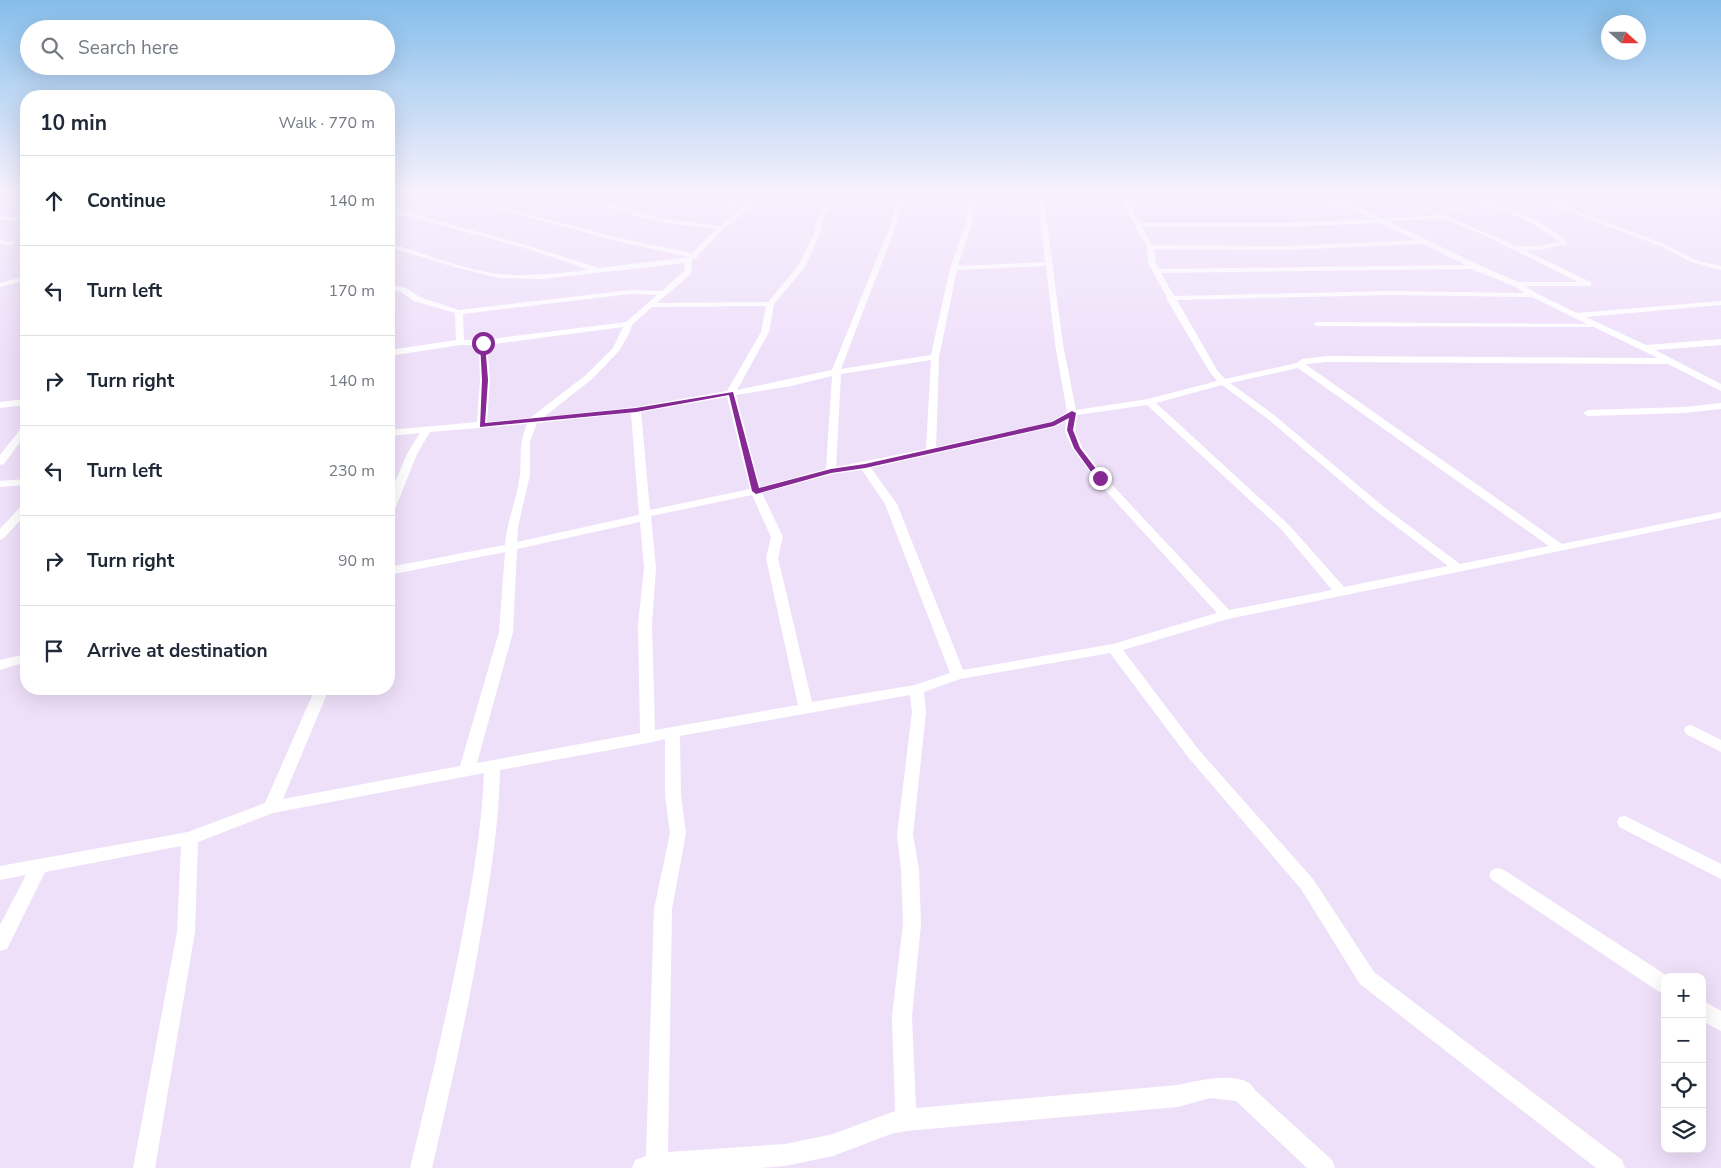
<!DOCTYPE html>
<meta charset="utf-8">
<style>
:root{--surface:#fff;--page:#f6f6f7;--text:#1f2937;--muted:#747a83;--line:#e0e1e3}
body{margin:0;font-family:"Nunito Sans",sans-serif;background:var(--page);color:var(--text)}
.controls{position:absolute;right:15px;bottom:15px;display:grid;overflow:hidden;border-radius:10px;box-shadow:0 5px 20px #0002}
.controls button{width:45px;height:45px;display:grid;place-items:center;padding:0;border:0;border-bottom:1px solid var(--line);background:var(--surface);color:var(--text);font:25px sans-serif}
.compass{position:absolute;left:1601px;top:15px;width:45px;height:45px;border-radius:50%;background:var(--surface);box-shadow:0 5px 20px #0002;rotate:111deg}
.stop{position:absolute;width:15px;height:15px;margin:-11px;border:4px solid #862995;border-radius:50%;background:#fff}
.stop.end{background:#862995;border-color:#fff;box-shadow:0 1px 5px #0008}
.list{margin:0;padding:0;list-style:none}
h2{display:flex;justify-content:space-between;align-items:center;height:65px;margin:0;padding:0 20px;font-size:21px}
h2 small{font-size:16px;font-weight:400;color:var(--muted)}
.list li{display:grid;grid-template-columns:32px 1fr auto;gap:15px;align-items:center;box-sizing:border-box;height:90px;padding:0 20px;border-top:1px solid var(--line)}
.list b{display:block;font-size:19px;white-space:nowrap}
.list em{font-size:16px;font-style:normal;color:var(--muted)}
.icon{flex:none;width:28px;height:28px;fill:none;stroke:currentColor;stroke-width:2;stroke-linecap:round;stroke-linejoin:round}
.map{position:relative;flex:none;width:1721px;height:1168px;overflow:hidden}
.search{position:absolute;background:var(--surface);box-shadow:0 5px 20px #0002;left:20px;top:20px;width:375px;height:55px;display:flex;align-items:center;gap:12px;box-sizing:border-box;padding:0 18px;border-radius:28px;color:var(--muted);font-size:19px}
.panel{position:absolute;background:var(--surface);box-shadow:0 5px 20px #0002;left:20px;top:90px;width:375px;height:605px;border-radius:20px}
.map>svg:first-child{display:block}
.lines{fill:none;stroke-linecap:round;stroke-linejoin:round}
.minor{fill:#fff;fill-rule:evenodd}
.route{fill:#862995}
</style>
<div class="map">
<svg width="1721" height="1168" viewBox="0 0 1721 1168">
<rect width="100%" height="100%" fill="#efe0fa"/>
<g class="lines">
<path class="minor" d="M437,193h9l178,46 68,14 24,-24 -57,-7 -44,-13 -72,-16h10l63,12 44,13 60,8 22,-18 -52,-5 -39,-10 95,12 17,-12h6l-46,36 -25,26v2l-6,3 -1,14 -34,29 111,-1 30,-36 16,-32 3,-15 7,-11 18,-15h6l-8,9 -12,8 -5,9 -3,15 -15,33 -31,37 -5,28 -32,58 95,-20 56,-139 12,-38h6l-12,38 -53,138 90,-14 19,-87 16,-45 3,-30h6l-3,30 -14,43 87,-4 -8,-69h6l20,151 13,66 72,-11 69,-18 -8,-10 -43,-73 1,-1 -19,-34 -1,-16 -30,-54h6l5,9h209l-17,-9h7l55,26 54,-4 -51,-22h7l124,53h24l20,-4 -29,-19 -38,-17 -37,4 -33,-7 3,-2 30,5 32,-2 -26,-11h7c34,13 71,24 98,49v2l-27,6h-16l67,32v4h-66l11,7 41,20 144,-12v4l-135,12 60,28 75,-6v6l-66,5 66,34v7l-53,-27 -341,-2 -22,2 257,180 159,-32v6l-493,101 -105,31 75,99 115,130 61,93 248,188 3,8h-29l-236,-184 -59,-95 -113,-132 -78,-104 -150,26 -36,13 2,20 -13,123 6,34 2,55 -9,92 4,92 262,-23c18,-4 54,-13 71,-2 3,2 5,7 8,9l75,68 3,8h-28l-71,-67 -26,-3 -32,9 -272,24 -15,3 -58,22 -48,10 -26,2h-127l3,-8 11,-4 8,-247 16,-76 -5,-37v-57l-17,4 -148,27c-1,55 -10,109 -19,163 -13,79 -31,157 -49,235h-22c19,-79 38,-157 53,-237 10,-52 19,-105 21,-158l-211,40 -75,29 -3,90 -40,236h-22l44,-236 4,-86 -136,26 -38,77 -7,2v-26l26,-50 -26,5v-14l188,-34 77,-29 50,-114h14l-46,110 177,-33 39,-134 6,-80 -116,23v-8l116,-22c2,-25 12,-46 15,-70 2,-22 -2,-28 7,-51l-97,8 -13,22 -22,55 -6,3v-16l18,-42 13,-21 -31,3v-6l88,-8 3,-42 -1,-35h-19l-71,11v-6l67,-10 -1,-27 -41,-12 -13,-9 -12,-3v-4l17,3 14,9 39,13 171,-20 32,1 22,-20 1,-8 -142,16 -44,-1 -48,-12 -62,-19v-4c36,10 73,27 111,31 30,3 59,-1 89,-4l-61,-21 -139,-38v-4l143,40 67,21 90,-11 -68,-15zM1130,206h214l29,13 -87,4h-146zM1444,219l42,17 92,46h-60l-39,-17 -92,-44zM1380,223l36,17 -130,6 -134,-1 -10,-18h144zM1423,244l43,21 -307,4 -3,-6 -2,-14 132,1zM1046,266l9,78 12,68 -16,10 -115,25 3,-90 18,-87zM1471,269l43,17 11,7 -134,-2 -217,5 -13,-23zM630,294l27,1 -31,27 -143,18h-19l-1,-26zM1391,295l141,2 55,27 -270,-2 -4,2 4,2 277,1 64,31 -331,-2 -25,3 -5,4 -72,16 -8,-9 -40,-70zM766,306l-5,26 -34,59 -91,16 -92,10 48,-38 27,-28 10,-17 3,-9 20,-18zM623,327l-10,21 -27,27 -56,43 -43,4 3,-42 -3,-35zM931,360l-5,89 -90,18 5,-93zM1298,368l251,178 -89,18 -76,-57 -110,-92 -44,-32zM832,376l-6,93 -66,18 -24,-92 55,-9zM1222,385l46,34 108,92 72,55 -104,21 -55,-62 -133,-122zM727,397l23,92 -100,21 -9,-98zM1147,405l134,124 51,61 -103,20 -125,-134 -22,-29 -7,-16 2,-16zM631,413l8,102 -122,27 1,-15 12,-52v-34l7,-18zM1066,421l-1,10 7,17 24,32 121,133 -104,31 -150,26 -66,-166 -26,-36 183,-41zM862,470l23,34 65,169 -35,12 -103,17 -34,-144 5,-21 -21,-44 70,-19zM752,495l19,42 -5,21 32,147 -143,25 -3,-105 4,-57 -5,-52zM640,522l4,46 -6,57 2,108 -163,30 36,-131 4,-83zM910,695l2,17 -15,123 4,34 2,55 -11,92 3,95 -62,23 -48,10 -117,8 4,-243 14,-76 -5,-37 -1,-60z
M1520,193h8l25,9 30,-3 -2,3 -22,2 110,42 26,14 26,6v4l-30,-8 -26,-14z
M0,216l26,1v4l-26,-1z
M0,240l15,3 -3,2 -12,-1z
M26,276v4l-26,7v-4z
M26,399v6l-26,3v-6z
M1721,403v6l-37,4 -96,3 -5,-3 5,-3 96,-3z
M26,425v9l-22,30 -4,1v-10l23,-29z
M26,479v6l-26,2v-6z
M26,504v10l-22,24 -4,2v-11l22,-24z
M26,654v8l-26,8v-10z
M1691,725l30,15v12l-35,-18 -2,-4 2,-4z
M1625,816l96,48v15l-102,-52 -2,-5 2,-5z
M1498,868l6,2 165,107h-4v17l-7,-3 -166,-111 -3,-5 3,-5z
M1702,1000l19,11v20l-19,-10z"/>
</g>
<linearGradient id="sky" x2="0" y2="1"><stop stop-color="#85beeb"/><stop offset="0.54" stop-color="#f8f1fd"/><stop offset="1" stop-color="#f8f1fd" stop-opacity="0"/></linearGradient>
<rect width="1721" height="356" fill="url(#sky)"/>
<path class="route" d="M483,341l2,2 3,37 -3,43 151,-15 97,-16 26,96 72,-19 34,-5 187,-42 20,-11 4,2 -3,17 7,18 23,30 -6,2 -23,-32 -7,-18 2,-12 -15,8 -189,42 -34,5 -75,21 -4,-3 -23,-96 -93,17 -156,15 2,-47 -2,-37z"/>
</svg>
<div class="controls">
<button>+</button>
<button>−</button>
<button><svg class="icon" aria-label="locate" viewBox="0 0 24 24"><circle cx="12" cy="12" r="6"/><path d="M12 2v4M12 18v4M2 12h4M18 12h4"/></svg></button>
<button><svg class="icon" aria-label="layers" viewBox="0 0 24 24"><path d="M12 4l9 5-9 5-9-5zM3 14l9 5 9-5"/></svg></button>
</div>
<svg class="compass" viewBox="-18 -18 36 36"><path d="M0-13l5 13h-10z" fill="#e53935"/><path d="M0 13l5-13h-10z" fill="#747a83"/></svg>
<div class="stop" style="left:483px;top:343px"></div>
<div class="stop end" style="left:1100px;top:478px"></div>
<div class="search"><svg class="icon" aria-label="search" viewBox="0 0 24 24"><circle cx="10" cy="10" r="6"/><path d="M15 15l6 6"/></svg>Search here</div>
<section class="panel">
<h2>10 min<small>Walk · 770 m</small></h2>
<ul class="list">
<li><svg class="icon" aria-label="ahead" viewBox="0 0 24 24"><path d="M12 20V5M6 11l6-6 6 6"/></svg><div><b>Continue</b></div><em>140 m</em></li>
<li><svg class="icon" aria-label="left" viewBox="0 0 24 24"><path d="M17 20v-9H6M10 6l-5 5 5 5"/></svg><div><b>Turn left</b></div><em>170 m</em></li>
<li><svg class="icon" aria-label="right" viewBox="0 0 24 24"><path d="M7 20v-9h11M14 6l5 5-5 5"/></svg><div><b>Turn right</b></div><em>140 m</em></li>
<li><svg class="icon" aria-label="left" viewBox="0 0 24 24"><path d="M17 20v-9H6M10 6l-5 5 5 5"/></svg><div><b>Turn left</b></div><em>230 m</em></li>
<li><svg class="icon" aria-label="right" viewBox="0 0 24 24"><path d="M7 20v-9h11M14 6l5 5-5 5"/></svg><div><b>Turn right</b></div><em>90 m</em></li>
<li><svg class="icon" aria-label="arrive" viewBox="0 0 24 24"><path d="M6 21V4h12l-3 4 3 4H6"/></svg><div><b>Arrive at destination</b></div></li>
</ul>
</section>
</div>
